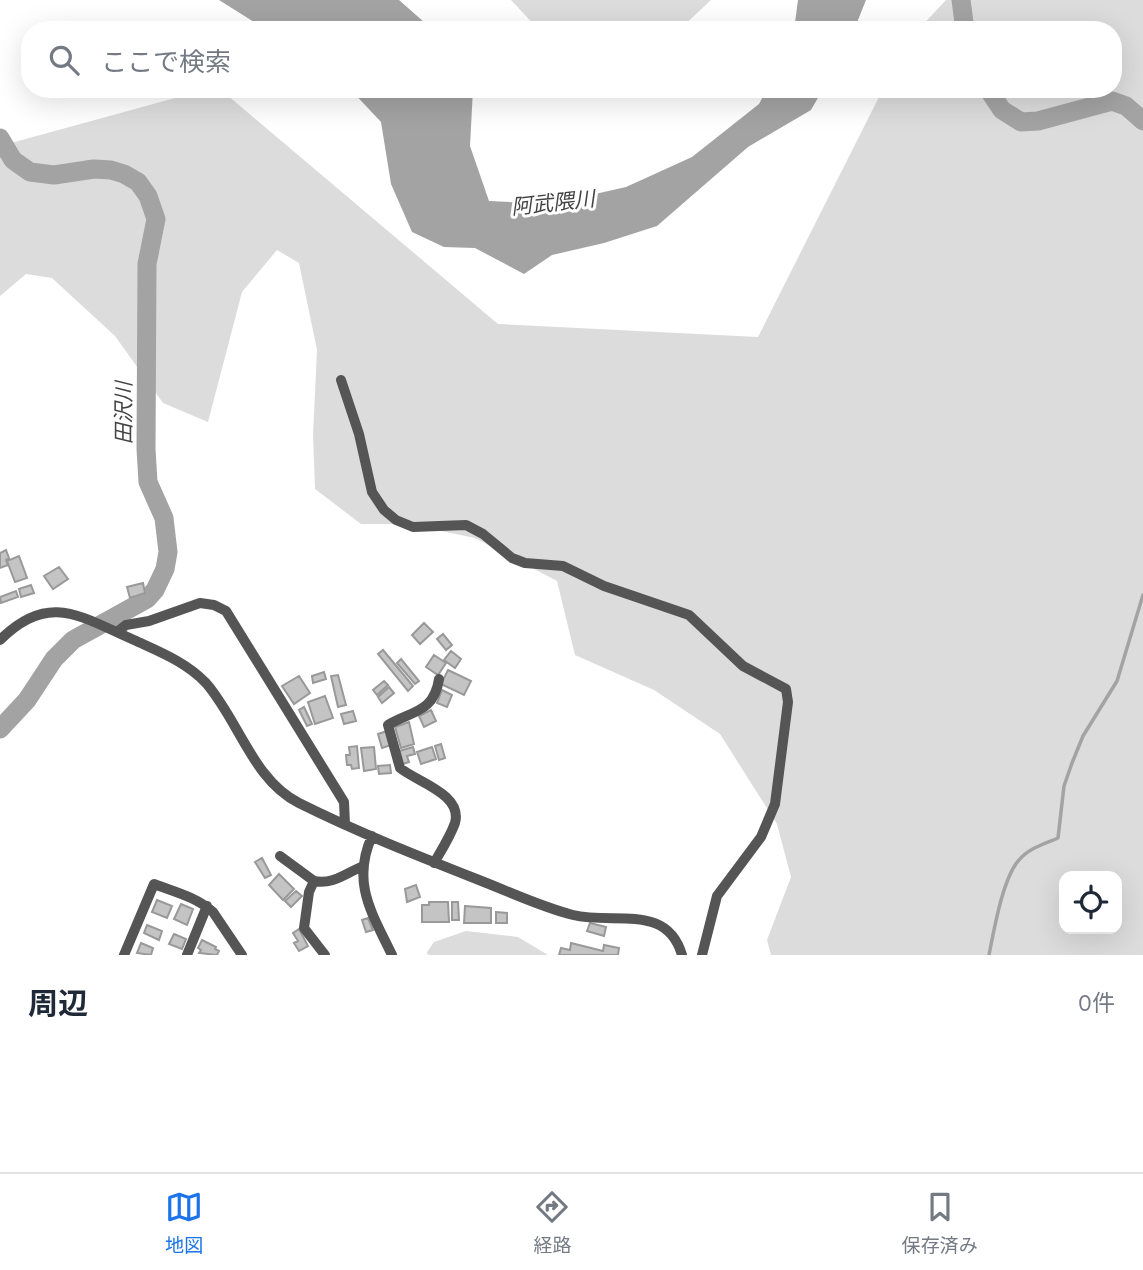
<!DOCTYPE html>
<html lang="ja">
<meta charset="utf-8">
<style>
:root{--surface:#fff;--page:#f6f6f7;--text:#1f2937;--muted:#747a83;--line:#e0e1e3;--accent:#1a73e8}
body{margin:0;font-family:"Work Sans","Noto Sans JP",sans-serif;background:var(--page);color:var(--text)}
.controls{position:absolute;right:21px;bottom:21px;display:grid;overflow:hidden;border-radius:14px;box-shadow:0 7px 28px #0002}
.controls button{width:63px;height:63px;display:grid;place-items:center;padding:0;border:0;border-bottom:2px solid var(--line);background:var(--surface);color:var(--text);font:35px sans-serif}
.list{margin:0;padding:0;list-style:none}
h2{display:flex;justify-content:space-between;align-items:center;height:91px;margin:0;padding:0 28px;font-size:30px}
h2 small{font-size:23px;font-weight:400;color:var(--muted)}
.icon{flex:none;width:38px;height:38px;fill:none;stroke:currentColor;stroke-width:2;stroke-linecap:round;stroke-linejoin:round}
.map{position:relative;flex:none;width:1143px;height:955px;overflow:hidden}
.search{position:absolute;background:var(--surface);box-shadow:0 7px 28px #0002;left:21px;right:21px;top:21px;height:77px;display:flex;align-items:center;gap:18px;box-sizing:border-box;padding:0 24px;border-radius:28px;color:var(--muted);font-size:26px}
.sheet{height:217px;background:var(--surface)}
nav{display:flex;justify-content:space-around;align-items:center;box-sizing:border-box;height:98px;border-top:2px solid var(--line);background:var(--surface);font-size:19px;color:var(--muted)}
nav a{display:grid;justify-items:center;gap:4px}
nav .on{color:var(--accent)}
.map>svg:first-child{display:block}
.green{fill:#dcdcdc;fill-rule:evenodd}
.water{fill:#a3a3a3}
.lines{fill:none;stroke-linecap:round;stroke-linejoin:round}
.stream{stroke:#a3a3a3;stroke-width:3.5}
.river{stroke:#a3a3a3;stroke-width:19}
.building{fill:#c4c4c4;stroke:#999;stroke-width:2}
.minor{stroke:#555;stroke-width:10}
.labels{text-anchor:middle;stroke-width:6;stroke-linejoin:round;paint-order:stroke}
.water-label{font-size:21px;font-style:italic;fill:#444;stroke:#fff}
</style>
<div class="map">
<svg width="1143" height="955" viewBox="0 0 1143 955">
<rect width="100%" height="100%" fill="#fff"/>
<path class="green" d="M511,0h200l-32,30h-140z
M946,0h197v955h-372l-4,-15 24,-63 -14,-53 -57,-90 -66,-44 -79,-35 -18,-74 -82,-43 -68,-14h-46l-46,-35 -2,-54 4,-85 -18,-87 -22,-13 -35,42 -34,130 -45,-19 -48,-67 -63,-58 -26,-4 -26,22v-150l208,-57h12l278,235 260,13 125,-248h230v-59h-195zM1064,876h53v53h-53z
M466,931l52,6 30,18h-120l-1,-3 7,-10z"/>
<path class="water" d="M219,0h180l34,30h-166z
M798,0h68l-12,30h-60z
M350,89h123l-3,57 19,55 62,3 75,-17 66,-30 67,-53 8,-15h56l-12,21 -63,37 -91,79 -53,17 -52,12 -28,19 -49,-26 -31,-1 -32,-15 -21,-48 -10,-62z"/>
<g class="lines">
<path class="stream" d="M989,955c5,-25 14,-78 30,-95 10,-12 25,-16 39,-22l6,-52 8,-23 11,-27 34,-55 26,-86"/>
<path class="river" d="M961,0l4,30
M988,89l14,21 19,12 17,-1 74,-20 14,5 17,15
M0,138l13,22 17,12 24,3 40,-6 17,1 13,4 14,8 10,14 8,23 -9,45 -1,185 2,33 16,36 4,34 -3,17 -10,21 -8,9 -74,41 -19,19 -27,41 -27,29"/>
</g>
<path class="building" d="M6,550l3,8 -3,2 2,5 -8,3v-15z
M19,556l8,22 -12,4 -8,-21z
M59,567l9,12 -15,10 -9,-13z
M143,583l2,10 -15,5 -3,-11z
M31,585l3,8 -13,4 -2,-8z
M16,591l2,6 -17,6 -1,-6z
M424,623l9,9 -13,12 -8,-9z
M443,634l9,11 -6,5 -9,-11z
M383,650l30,36 -5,5 -30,-37z
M451,651l10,8 -6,9 -11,-8z
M434,655l12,8 -8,12 -12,-8z
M401,659l18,22 -4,3 -18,-21z
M448,670l23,11 -7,14 -23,-11z
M324,672l2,7 -13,4 -1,-7z
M338,675l8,30 -8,2 -7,-31z
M299,676l11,17 -16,11 -12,-18z
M384,681l4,4 -11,10 -4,-5z
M389,687l5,6 -12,10 -4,-6z
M442,690l10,5 -5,12 -10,-4z
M325,696l8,22 -18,6 -7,-22z
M304,707l8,17 -5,2 -8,-16z
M431,710l5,11 -12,6 -5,-11z
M353,711l3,10 -12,3 -3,-10z
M409,722l5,22 -13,4 -6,-21z
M387,731l4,14 -9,3 -4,-14z
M441,744l4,14 -6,2 -4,-14z
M357,746l2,22 -7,1 -1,-4h-4l-1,-10h4l-1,-8z
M374,747l2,22 -12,2 -3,-23z
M413,747l2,7 -8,2 2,6 -9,3 -4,-13z
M432,747l4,12 -15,5 -4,-12z
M390,765l1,8 -12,1 -1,-8z
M262,858l9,17 -6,3 -10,-16z
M279,874l15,15 -11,11 -14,-15z
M416,885l4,12 -13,5 -2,-13z
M296,891l6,5 -11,11 -6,-6z
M157,900l15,6 -5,12 -15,-6z
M429,902h19l1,20h-27v-17h7z
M452,902h6l1,18h-7z
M181,904l12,5 -6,16 -13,-6z
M465,906l26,2v15h-27z
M496,912l11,1v10h-11z
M368,918l5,12 -7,2 -4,-12z
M590,923l16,4 -2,9 -17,-5z
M147,925l15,6 -3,9 -15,-7z
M299,929l9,17 -9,5 -5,-8 4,-2 -5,-8z
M174,934l12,5 -4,10 -13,-5z
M202,940l14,7 -1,2 4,2 -2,4 -18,-2 2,-3 -3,-2z
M141,943l12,5 -2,7 -14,-2z
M571,943l32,8 1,-6 15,3 -1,7h-59l2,-7 9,2z"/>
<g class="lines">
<path class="minor" d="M341,380l18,54 13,58 12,18 12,10 17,7 53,-2 17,9 29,24 13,5 38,3 41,20 85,29 54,51 43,23 2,13 -13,102 -14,33 -44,59 -15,59
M117,632l9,-7 23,-4 51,-18 14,2 12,6 118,191 1,22
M0,640c49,-49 81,-23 134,0 26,12 52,22 72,43 33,38 47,97 93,120 58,29 119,53 180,77 31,12 62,27 94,35 42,10 94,-12 109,40
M372,836c-21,47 0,77 20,119
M280,856l34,25c19,4 32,-8 49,-15
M434,863c7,-12 16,-26 21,-40 8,-29 -38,-41 -55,-55l-12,-43c23,-14 46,-12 51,-46
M314,881l-5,11 -5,36 21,27
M124,955l30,-71c21,8 42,13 59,28l29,43
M187,955l20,-49"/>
</g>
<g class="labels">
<g class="water-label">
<text transform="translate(553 203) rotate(-6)" y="7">阿武隈川</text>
<text transform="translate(124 413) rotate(-90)" y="7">田沢川</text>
</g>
</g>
</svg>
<div class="controls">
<button><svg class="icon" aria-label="locate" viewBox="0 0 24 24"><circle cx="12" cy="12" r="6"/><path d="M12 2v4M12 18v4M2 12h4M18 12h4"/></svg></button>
</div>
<div class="search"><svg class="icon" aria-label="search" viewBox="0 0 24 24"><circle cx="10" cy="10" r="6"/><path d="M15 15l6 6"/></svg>ここで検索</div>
</div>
<section class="sheet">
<h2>周辺<small>0件</small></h2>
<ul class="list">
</ul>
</section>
<nav>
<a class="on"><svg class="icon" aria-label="map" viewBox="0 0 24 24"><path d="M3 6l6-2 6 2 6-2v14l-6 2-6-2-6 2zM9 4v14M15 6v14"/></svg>地図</a>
<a><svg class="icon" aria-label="directions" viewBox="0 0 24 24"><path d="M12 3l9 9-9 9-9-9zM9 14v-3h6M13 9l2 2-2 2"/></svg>経路</a>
<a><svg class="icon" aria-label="saved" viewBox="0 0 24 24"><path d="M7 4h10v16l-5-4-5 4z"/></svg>保存済み</a>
</nav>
